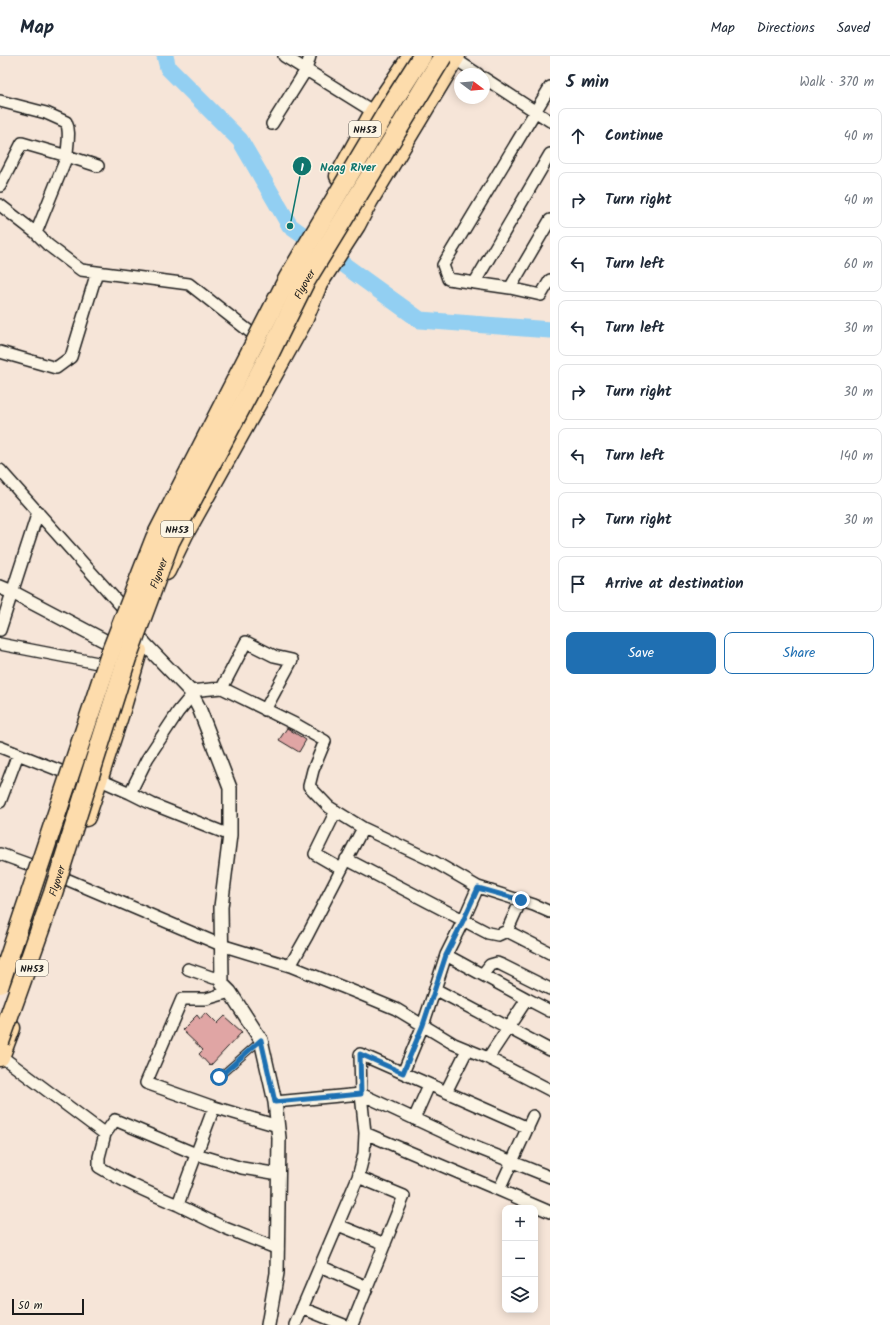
<!DOCTYPE html>
<meta charset="utf-8">
<style>
:root{--surface:#fff;--page:#f2f2f3;--text:#1f2937;--muted:#747a83;--line:#e0e1e3;--accent:#1f6fb2}
body{margin:0;font-family:Kalam,sans-serif;background:var(--page);color:var(--text)}
.controls{position:absolute;right:12px;bottom:12px;display:grid;overflow:hidden;border-radius:8px;box-shadow:0 2px 10px #0003}
.controls button{width:36px;height:36px;display:grid;place-items:center;padding:0;border:0;border-bottom:1px solid var(--line);background:var(--surface);color:var(--text);font:20px sans-serif}
.compass{position:absolute;left:454px;top:12px;width:36px;height:36px;border-radius:50%;background:var(--surface);box-shadow:0 2px 10px #0003;rotate:106deg}
.scale{position:absolute;left:12px;bottom:10px;width:72px;box-sizing:border-box;padding-left:4px;border:2px solid #1c1c1c;border-top:0;font-size:11px;line-height:14px;white-space:nowrap;color:#1c1c1c;-webkit-text-stroke:3px #fcf5e5;paint-order:stroke}
.stop{position:absolute;width:12px;height:12px;margin:-9px;border:3px solid #1f6fb2;border-radius:50%;background:#fff}
.stop.end{background:#1f6fb2;border-color:#fff;box-shadow:0 1px 4px #0008}
.list{margin:0;padding:0;list-style:none}
h2{display:flex;justify-content:space-between;align-items:center;height:52px;margin:0;padding:0 16px;font-size:17px}
h2 small{font-size:13px;font-weight:400;color:var(--muted)}
.list li{display:grid;grid-template-columns:26px 1fr auto;gap:12px;align-items:center;box-sizing:border-box;height:56px;margin:0 8px 8px;padding:0 8px;border:1px solid var(--line);border-radius:8px}
.list b{display:block;font-size:15px;white-space:nowrap}
.list em{font-size:13px;font-style:normal;color:var(--muted)}
.actions{display:flex;gap:8px;padding:12px 16px}
.actions a{flex:1;padding:9px 0;border:1px solid var(--accent);border-radius:8px;text-align:center;font-size:14px;color:var(--accent)}
.actions .main{background:var(--accent);color:#fff}
.icon{flex:none;width:22px;height:22px;fill:none;stroke:currentColor;stroke-width:2;stroke-linecap:round;stroke-linejoin:round}
.map{position:relative;flex:none;width:550px;height:1269px;overflow:hidden}
header{display:flex;align-items:center;gap:24px;box-sizing:border-box;height:56px;padding:0 20px;background:var(--surface);border-bottom:1px solid var(--line)}
header strong{font-size:19px}
nav{display:flex;gap:22px;margin-inline-start:auto;font-size:14px}
main{display:flex}
aside{flex:1;background:var(--surface)}
.map>svg:first-child{display:block}
.lines{fill:none;stroke-linecap:round;stroke-linejoin:round}
.river{stroke:#92cff2;stroke-width:17}
.building{fill:#e0a5a4;stroke:#1c1c1c}
.service-casing{stroke:#1c1c1c;stroke-width:8}
.minor-casing{stroke:#1c1c1c;stroke-width:14}
.tertiary-casing{stroke:#1c1c1c;stroke-width:16}
.trunk-casing{stroke:#1c1c1c;stroke-width:21}
.service{stroke:#fcf5e5;stroke-width:5.5}
.minor{stroke:#fcf5e5;stroke-width:11}
.tertiary{stroke:#fcf5e5;stroke-width:13}
.trunk{stroke:#fddcac;stroke-width:18}
.trunk-bridge-casing{stroke:#1c1c1c;stroke-width:21;stroke-linecap:butt}
.trunk-bridge{stroke:#fddcac;stroke-width:18}
.route{stroke:#1f6fb2;stroke-width:5}
.labels{text-anchor:middle;stroke-width:3;stroke-linejoin:round;paint-order:stroke}
.shield{fill:#fcf5e5;stroke:#5f5d58;stroke-width:1}
.shield-label{font-size:10px;font-weight:bold;fill:#1c1c1c}
.street-label{font-size:11px;fill:#1c1c1c;stroke:#fcf5e5}
.leader{fill:none;stroke:#0f766e;stroke-width:1.5}
.callout-dot{fill:#0f766e;stroke:#fcf5e5;stroke-width:1.5}
.mark-label{font-size:12px;text-anchor:middle;font-weight:bold;fill:#fff}
.callout-label{font-size:12px;text-anchor:middle;font-weight:bold;fill:#0f766e;stroke:#fcf5e5;stroke-width:3;stroke-linejoin:round;paint-order:stroke}
</style>
<header>
<strong>Map</strong>
<nav><a>Map</a><a>Directions</a><a>Saved</a></nav>
</header>
<main>
<div class="map">
<svg width="550" height="1269" viewBox="0 0 550 1269">
<rect width="100%" height="100%" fill="#f6e5d8"/>
<filter id="ink" filterUnits="userSpaceOnUse"><feTurbulence type="fractalNoise" baseFrequency=".025" numOctaves="2"/><feDisplacementMap in="SourceGraphic" scale="8" xChannelSelector="R" yChannelSelector="G"/><feConvolveMatrix kernelMatrix="1 2 1 2 8 2 1 2 1" color-interpolation-filters="sRGB"/></filter>
<g filter="url(#ink)">
<g class="lines">
<path class="river" d="M165,0l3,12 72,72 50,86 130,94 130,10"/>
</g>
<path class="building" d="M287,672l19,12 -7,12 -20,-12z
M205,957l11,11 8,-8 18,16 -32,34 -11,-12 4,-4 -21,-20 15,-15 3,4z"/>
<g class="lines">
<g class="service-casing">
<path id="service" d="M219,1021l42,-37"/>
</g>
<g class="minor-casing">
<path id="minor" d="M284,0l90,56
M449,1l6,2 23,15
M484,22l66,43
M550,31l-107,178 5,14 62,9 31,7 9,-15
M0,45l46,12 20,9c5,10 1,22 1,34l31,10
M272,68l34,-54 4,-14
M0,130l22,-43 45,13 -31,77
M0,149l36,28 12,12 33,25 108,14 65,51
M475,226l75,-128
M510,232l40,-68
M0,296l56,16 15,-11 26,-85
M0,414l123,138
M0,574l38,-118
M0,588l103,20
M222,632l24,-46 28,14 18,4 -27,50
M190,635l32,-3 75,37 28,16 -12,29 -4,16 20,21 34,21 70,33 45,26 56,18 16,7
M0,691l66,26
M98,723l32,14 22,11 78,31
M130,737l17,-34 31,-47 14,-17
M0,746l18,-48
M336,755l-21,43 26,15
M0,798l36,13
M346,803l142,74 10,2 9,-4 14,-31
M66,823l155,66 69,21 70,28 36,15 58,35 34,14 62,32
M507,875l43,22
M446,899l81,44
M290,910l17,-30 56,-108
M188,913l26,9 8,-3
M483,918l7,-9 7,-2 5,2 48,24
M435,933l11,-34 17,-34 15,-34
M230,936l-24,7h-24l-36,84 68,24c-12,33 -25,65 -36,98 -27,-11 -54,-23 -79,-38v-10l6,-23 10,-14 81,34 46,14 37,6
M1,1000l104,78
M488,1002l39,-59 23,12
M403,1017l20,-48 12,-36 115,61
M446,1036l21,-42
M275,1046l86,-8 114,53 75,30
M214,1051l64,19
M414,1063l15,-34
M365,1077l-4,-39 -1,-40 168,74
M499,1134l51,22
M178,1149l47,23 53,21
M338,1169l47,19
M320,1210l47,21
M302,1252l42,17
M295,1269l63,-148 6,-23 1,-21 134,57 34,-74
M352,1269l52,-129 -46,-19"/>
</g>
<g class="tertiary-casing">
<path id="tertiary" d="M0,531l12,5 97,51 32,-3 49,51 9,17 31,80v47l-9,72 1,77 8,8 31,48 14,62 4,36 -2,135 -9,52"/>
</g>
<g class="trunk-casing">
<path id="trunk" d="M339,120l35,-64 38,-56
M166,515l18,-37 119,-213 15,-37 38,-59 13,-25 87,-144
M86,761l35,-107 17,-59
M0,1001l11,-29"/>
</g>
<use href="#service" class="service"/>
<use href="#minor" class="minor"/>
<use href="#tertiary" class="tertiary"/>
<use href="#trunk" class="trunk"/>
<g class="trunk-bridge-casing">
<g id="trunk-bridge">
<path d="M0,928l111,-333 44,-113 133,-260 101,-170 33,-52"/>
<path id="s1" d="M0,986l53,-149 74,-235 43,-116 100,-189 34,-69 139,-228"/>
</g>
</g>
<use href="#trunk-bridge" class="trunk-bridge"/>
</g>
</g>
<g class="lines" filter="url(#ink)">
<path class="route" d="M219,1021l42,-37 14,62 86,-8 -1,-40 43,19 20,-48 23,-70 17,-34 15,-33 43,12"/>
</g>
<g class="labels">
<g class="shield">
<rect x="349" y="65" width="32" height="16" rx="3"/>
<rect x="161" y="465" width="32" height="16" rx="3"/>
<rect x="16" y="904" width="32" height="16" rx="3"/>
</g>
<g class="shield-label">
<text x="365" y="77">NH53</text>
<text x="177" y="477">NH53</text>
<text x="32" y="916">NH53</text>
</g>
<g class="street-label">
<text dy="4" stroke="none"><textPath href="#s1" startOffset="819">Flyover</textPath></text>
<text dy="4" stroke="none"><textPath href="#s1" startOffset="495">Flyover</textPath></text>
<text dy="4" stroke="none"><textPath href="#s1" startOffset="171">Flyover</textPath></text>
</g>
</g>
<path class="leader" d="M290 170L302 110"/>
<g class="callout-dot">
<circle cx="290" cy="170" r="4"/>
<circle cx="302" cy="110" r="10"/>
</g>
<g class="mark-label">
<text x="302" y="115">1</text>
</g>
<g class="callout-label">
<text x="348" y="115">Naag River</text>
</g>
</svg>
<div class="controls">
<button>+</button>
<button>−</button>
<button><svg class="icon" aria-label="layers" viewBox="0 0 24 24"><path d="M12 4l9 5-9 5-9-5zM3 14l9 5 9-5"/></svg></button>
</div>
<svg class="compass" viewBox="-18 -18 36 36"><path d="M0-13l5 13h-10z" fill="#e53935"/><path d="M0 13l5-13h-10z" fill="#747a83"/></svg>
<div class="scale">50 m</div>
<div class="stop" style="left:219px;top:1021px"></div>
<div class="stop end" style="left:521px;top:844px"></div>
</div>
<aside>
<h2>5 min<small>Walk · 370 m</small></h2>
<ul class="list">
<li><svg class="icon" aria-label="ahead" viewBox="0 0 24 24"><path d="M12 20V5M6 11l6-6 6 6"/></svg><div><b>Continue</b></div><em>40 m</em></li>
<li><svg class="icon" aria-label="right" viewBox="0 0 24 24"><path d="M7 20v-9h11M14 6l5 5-5 5"/></svg><div><b>Turn right</b></div><em>40 m</em></li>
<li><svg class="icon" aria-label="left" viewBox="0 0 24 24"><path d="M17 20v-9H6M10 6l-5 5 5 5"/></svg><div><b>Turn left</b></div><em>60 m</em></li>
<li><svg class="icon" aria-label="left" viewBox="0 0 24 24"><path d="M17 20v-9H6M10 6l-5 5 5 5"/></svg><div><b>Turn left</b></div><em>30 m</em></li>
<li><svg class="icon" aria-label="right" viewBox="0 0 24 24"><path d="M7 20v-9h11M14 6l5 5-5 5"/></svg><div><b>Turn right</b></div><em>30 m</em></li>
<li><svg class="icon" aria-label="left" viewBox="0 0 24 24"><path d="M17 20v-9H6M10 6l-5 5 5 5"/></svg><div><b>Turn left</b></div><em>140 m</em></li>
<li><svg class="icon" aria-label="right" viewBox="0 0 24 24"><path d="M7 20v-9h11M14 6l5 5-5 5"/></svg><div><b>Turn right</b></div><em>30 m</em></li>
<li><svg class="icon" aria-label="arrive" viewBox="0 0 24 24"><path d="M6 21V4h12l-3 4 3 4H6"/></svg><div><b>Arrive at destination</b></div></li>
</ul>
<div class="actions"><a class="main">Save</a><a>Share</a></div>
</aside>
</main>
